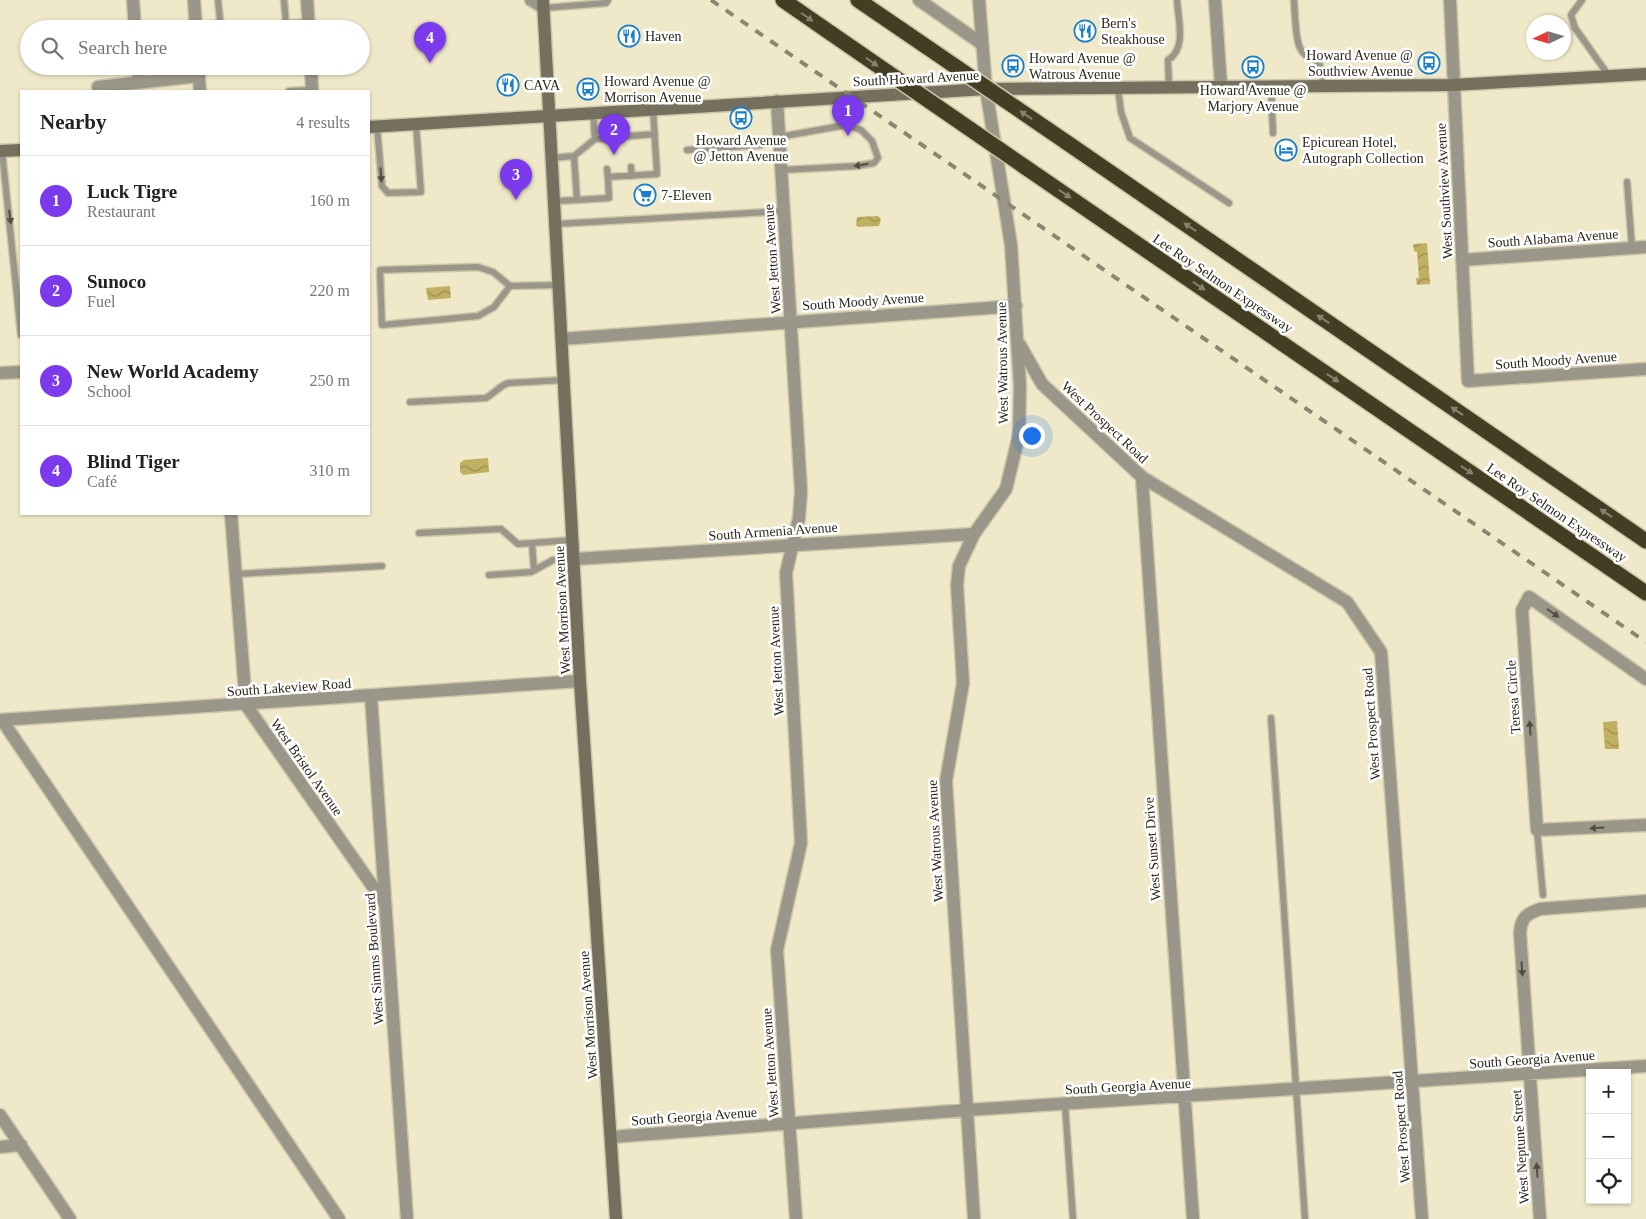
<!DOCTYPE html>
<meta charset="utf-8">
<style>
:root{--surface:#fff;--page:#f6f6f6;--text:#222;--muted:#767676;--line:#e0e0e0;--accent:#7c3aed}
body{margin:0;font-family:"Times New Roman",serif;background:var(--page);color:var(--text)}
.controls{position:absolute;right:15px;bottom:15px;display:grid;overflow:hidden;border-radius:0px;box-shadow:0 1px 4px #0004}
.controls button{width:45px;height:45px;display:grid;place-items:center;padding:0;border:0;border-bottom:1px solid var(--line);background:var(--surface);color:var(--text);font:25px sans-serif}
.compass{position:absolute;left:1526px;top:15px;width:45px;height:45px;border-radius:50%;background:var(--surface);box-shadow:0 1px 4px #0004;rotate:266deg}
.you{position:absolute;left:1031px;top:435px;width:18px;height:18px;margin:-12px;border:4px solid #fff;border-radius:50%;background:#1a73e8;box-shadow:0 0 0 8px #1a73e833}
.badge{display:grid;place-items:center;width:32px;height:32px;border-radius:50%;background:var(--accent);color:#fff;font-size:16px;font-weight:700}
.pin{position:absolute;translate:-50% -41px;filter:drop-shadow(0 1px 2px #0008)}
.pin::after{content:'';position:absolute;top:26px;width:18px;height:15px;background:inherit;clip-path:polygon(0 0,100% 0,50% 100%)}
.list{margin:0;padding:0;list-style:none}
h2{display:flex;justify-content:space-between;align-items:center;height:65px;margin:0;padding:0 20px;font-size:21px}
h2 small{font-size:16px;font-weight:400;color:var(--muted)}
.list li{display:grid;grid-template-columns:32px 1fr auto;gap:15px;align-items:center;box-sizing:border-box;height:90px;padding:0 20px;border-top:1px solid var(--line)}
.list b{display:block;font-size:19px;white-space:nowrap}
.list p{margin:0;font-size:16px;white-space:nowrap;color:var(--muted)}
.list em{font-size:16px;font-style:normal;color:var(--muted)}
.icon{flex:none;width:28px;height:28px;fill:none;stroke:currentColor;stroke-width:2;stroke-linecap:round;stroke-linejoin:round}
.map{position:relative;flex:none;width:1646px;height:1219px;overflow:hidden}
.search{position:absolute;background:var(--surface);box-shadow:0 1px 4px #0004;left:20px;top:20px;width:350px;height:55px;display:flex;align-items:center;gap:12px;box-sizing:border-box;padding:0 18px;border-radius:28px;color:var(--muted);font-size:19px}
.panel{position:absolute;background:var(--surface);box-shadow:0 1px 4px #0004;left:20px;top:90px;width:350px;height:425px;border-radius:0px}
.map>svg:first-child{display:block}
.water{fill:url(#water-waves)}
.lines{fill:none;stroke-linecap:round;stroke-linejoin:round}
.lane-casing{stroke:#cdc6aa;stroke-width:9}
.street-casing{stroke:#cdc6aa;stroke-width:15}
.secondary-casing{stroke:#cdc6aa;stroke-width:15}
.highway-casing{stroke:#cdc6aa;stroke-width:18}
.lane{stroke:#9a978a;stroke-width:6}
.street{stroke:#9a978a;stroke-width:12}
.secondary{stroke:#74705d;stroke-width:12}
.highway{stroke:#433d23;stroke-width:15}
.rail{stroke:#8b8671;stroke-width:4;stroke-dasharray:9 9;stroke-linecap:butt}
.highway-bridge-casing{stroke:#cdc6aa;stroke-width:18;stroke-linecap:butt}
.highway-bridge{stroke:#433d23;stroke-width:15}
.oneway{fill:#858170}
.oneway2{fill:#524f42}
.labels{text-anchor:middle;stroke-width:5;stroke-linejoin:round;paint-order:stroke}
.poi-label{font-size:14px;fill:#2b281c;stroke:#fff;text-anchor:start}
.street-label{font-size:14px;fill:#2b281c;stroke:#fff}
</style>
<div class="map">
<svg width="1646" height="1219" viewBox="0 0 1646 1219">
<defs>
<pattern id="water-waves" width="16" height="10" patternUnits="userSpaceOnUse" patternTransform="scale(1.25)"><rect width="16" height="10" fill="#c1b061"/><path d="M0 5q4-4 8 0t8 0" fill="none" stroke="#9d8f4f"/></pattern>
</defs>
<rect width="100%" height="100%" fill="#f0e9c9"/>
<path class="water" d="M878,216l3,3 -2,7 -21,1 -2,-2 1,-8z
M1427,243l3,41 -13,1 -1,-7h3l-2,-26 -3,-1 -1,-7z
M450,286l1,12 -23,2 -2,-12z
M488,458l1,14 -26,3 -3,-3v-9l4,-3z
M1617,721l2,28h-14l-2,-27z"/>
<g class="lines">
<g class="lane-casing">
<path id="lane" d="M218,0l3,29
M284,0l2,23
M1294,0c1,12 1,38 6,48 10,20 23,0 22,38
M1582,0l-11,15 4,13 34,48
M544,8l62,-5 2,-3
M195,27l25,-4
M230,29l78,-7
M1271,86l2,47
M1169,87l-1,-27c19,-11 10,-41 9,-60
M1118,88l3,24 9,26 99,65
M289,91l23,-1
M593,113l2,26 60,-5
M377,127l5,59 6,7 33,-1 -5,-68
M687,150l74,-5 18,-8 67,-12 15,5 11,11 6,17 -4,5 -17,3 -75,4
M2,151l19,184
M552,158l22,-2 21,-17
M631,167l1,9
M607,169l1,8
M1627,182l5,66
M577,200l32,-2 -1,-21 49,-3 -4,-65
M555,201l22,-1 -3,-44
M556,224l228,-13
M510,286l-16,21 -16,9 -96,9 -2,-55 98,-3 15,5 17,14 49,-1
M410,402l76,-4c9,-5 14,-13 23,-15l55,-3
M419,533l82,-4 17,15 55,-4
M532,543l2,27
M236,574l146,-8
M489,575l42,-3 22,-12 21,-1
M1271,718l34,501
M1537,830l6,65
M1065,1105l8,114"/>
</g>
<g class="street-casing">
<path id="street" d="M133,0l2,29
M194,0l2,29
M307,0l2,29
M531,0l13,8
M919,0l63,44
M1215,0l6,86
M1450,0l18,381 178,-12
M138,66l1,16
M198,66l2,25
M311,66l1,25
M98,87l101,-11
M777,101l24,390 -2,27 -13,55 15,270 -24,107 19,269
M1462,260l184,-13
M562,339l454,-33
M1020,345l22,39 100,93 205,125 34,50 41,567
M0,373l21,-1
M1142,477l51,742
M231,514l15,191 139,199
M575,559l399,-25
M1646,679l-117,-82 -7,13 15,220 109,-5
M371,696l36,523
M0,720l580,-39
M2,720l337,499
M0,1115l70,104
M611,1137l356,-27 679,-44
M0,1147l21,-2
M974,1219l-28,-438 17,-98 -6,-98 2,-19 15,-32 32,-45 13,-54 1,-49 -9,-141 -25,-156 -7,-89
M1540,1219l-20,-286c1,-15 6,-19 20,-24l106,-8"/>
</g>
<g class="secondary-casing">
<path id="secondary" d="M543,0l37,681 36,538
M369,127l617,-38 467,-4 193,-11
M0,151l21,-1"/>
</g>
<g class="highway-casing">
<path id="highway" d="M783,0l49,34
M858,0l44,30
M1066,142l580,399
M1025,167l621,426"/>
</g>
<use href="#lane" class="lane"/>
<use href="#street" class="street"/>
<use href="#secondary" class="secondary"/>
<use href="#highway" class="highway"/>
<path class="rail" d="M711,0l935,642"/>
<g class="highway-bridge-casing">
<path id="highway-bridge" d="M902,30l164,112
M832,34l193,133"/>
</g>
<use href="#highway-bridge" class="highway-bridge"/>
</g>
<defs><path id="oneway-solid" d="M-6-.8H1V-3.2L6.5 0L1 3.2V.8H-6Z" transform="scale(1.25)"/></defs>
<g class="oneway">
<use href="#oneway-solid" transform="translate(807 17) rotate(35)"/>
<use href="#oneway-solid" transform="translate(872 62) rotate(35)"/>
<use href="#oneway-solid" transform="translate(1026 115) rotate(-146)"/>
<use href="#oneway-solid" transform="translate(1065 194) rotate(34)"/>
<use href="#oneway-solid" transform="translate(1190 227) rotate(-146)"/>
<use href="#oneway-solid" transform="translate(1199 286) rotate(34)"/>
<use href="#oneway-solid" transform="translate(1323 319) rotate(-146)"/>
<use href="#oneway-solid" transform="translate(1333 378) rotate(34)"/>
<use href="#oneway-solid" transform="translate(1457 411) rotate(-146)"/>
<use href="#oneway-solid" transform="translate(1467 470) rotate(34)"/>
<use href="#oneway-solid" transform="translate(1606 513) rotate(-146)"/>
</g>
<g class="oneway2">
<use href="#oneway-solid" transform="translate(861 165) rotate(171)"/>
<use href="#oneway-solid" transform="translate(381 175) rotate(86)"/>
<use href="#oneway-solid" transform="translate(10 217) rotate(83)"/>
<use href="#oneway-solid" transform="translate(1553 613) rotate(35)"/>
<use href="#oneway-solid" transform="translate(1530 728) rotate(-94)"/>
<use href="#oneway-solid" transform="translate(1597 828) rotate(176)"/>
<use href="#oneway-solid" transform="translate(1522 969) rotate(86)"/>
<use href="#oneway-solid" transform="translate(1537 1170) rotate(-94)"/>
</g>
<defs>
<g id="restaurant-ring" transform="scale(1.125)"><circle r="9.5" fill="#fff" stroke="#187ec9" stroke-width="1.5"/><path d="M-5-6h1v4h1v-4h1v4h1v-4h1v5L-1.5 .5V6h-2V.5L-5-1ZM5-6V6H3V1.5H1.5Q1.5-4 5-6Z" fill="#187ec9"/></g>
<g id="bus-ring" transform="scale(1.125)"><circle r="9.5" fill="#fff" stroke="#187ec9" stroke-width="1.5"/><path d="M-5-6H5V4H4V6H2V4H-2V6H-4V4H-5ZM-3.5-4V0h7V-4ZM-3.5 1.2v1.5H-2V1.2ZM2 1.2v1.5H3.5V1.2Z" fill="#187ec9"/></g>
<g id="hotel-ring" transform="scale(1.125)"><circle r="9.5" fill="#fff" stroke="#187ec9" stroke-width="1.5"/><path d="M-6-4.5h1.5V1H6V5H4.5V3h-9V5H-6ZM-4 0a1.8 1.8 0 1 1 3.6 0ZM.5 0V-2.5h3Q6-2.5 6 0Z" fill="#187ec9"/></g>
<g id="supermarket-ring" transform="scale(1.125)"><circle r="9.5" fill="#fff" stroke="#187ec9" stroke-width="1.5"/><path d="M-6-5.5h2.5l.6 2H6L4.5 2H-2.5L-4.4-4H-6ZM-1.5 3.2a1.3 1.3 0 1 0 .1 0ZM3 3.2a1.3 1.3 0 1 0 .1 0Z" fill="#187ec9"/></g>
</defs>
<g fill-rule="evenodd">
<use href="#restaurant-ring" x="1085" y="31"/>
<use href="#restaurant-ring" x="629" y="36"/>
<use href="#bus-ring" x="1429" y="63"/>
<use href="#bus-ring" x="1013" y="66"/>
<use href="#bus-ring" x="1253" y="67"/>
<use href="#restaurant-ring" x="508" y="85"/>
<use href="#bus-ring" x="588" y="89"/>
<use href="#bus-ring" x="741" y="118"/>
<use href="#hotel-ring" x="1286" y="150"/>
<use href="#supermarket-ring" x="645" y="195"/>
</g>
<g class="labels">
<g class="poi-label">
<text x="1101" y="28">Bern's<tspan x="1101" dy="16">Steakhouse</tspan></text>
<text x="645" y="41">Haven</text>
<text x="1413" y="60" text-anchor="end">Howard Avenue @<tspan x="1413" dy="16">Southview Avenue</tspan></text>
<text x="1029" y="63">Howard Avenue @<tspan x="1029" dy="16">Watrous Avenue</tspan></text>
<text x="604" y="86">Howard Avenue @<tspan x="604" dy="16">Morrison Avenue</tspan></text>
<text x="524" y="90">CAVA</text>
<text x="1253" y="95" text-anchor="middle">Howard Avenue @<tspan x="1253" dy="16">Marjory Avenue</tspan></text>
<text x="741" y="145" text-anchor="middle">Howard Avenue<tspan x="741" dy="16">@ Jetton Avenue</tspan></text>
<text x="1302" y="147">Epicurean Hotel,<tspan x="1302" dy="16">Autograph Collection</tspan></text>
<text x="661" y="200">7-Eleven</text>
</g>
<g class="street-label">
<text transform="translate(916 78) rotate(-3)" y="5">South Howard Avenue</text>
<text transform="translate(1444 191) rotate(-93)" y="5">West Southview Avenue</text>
<text transform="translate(1553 238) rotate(-4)" y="5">South Alabama Avenue</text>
<text transform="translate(772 259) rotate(-94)" y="5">West Jetton Avenue</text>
<text transform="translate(1223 283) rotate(34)" y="5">Lee Roy Selmon Expressway</text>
<text transform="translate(863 301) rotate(-4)" y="5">South Moody Avenue</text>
<text transform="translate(1556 360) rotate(-4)" y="5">South Moody Avenue</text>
<text transform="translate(1002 363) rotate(-91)" y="5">West Watrous Avenue</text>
<text transform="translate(1105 422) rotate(43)" y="5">West Prospect Road</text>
<text transform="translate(1557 512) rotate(34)" y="5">Lee Roy Selmon Expressway</text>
<text transform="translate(773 531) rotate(-4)" y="5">South Armenia Avenue</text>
<text transform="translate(562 610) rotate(-93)" y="5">West Morrison Avenue</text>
<text transform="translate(776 661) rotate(-93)" y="5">West Jetton Avenue</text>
<text transform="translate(289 687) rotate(-4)" y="5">South Lakeview Road</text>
<text transform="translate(1513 697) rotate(-94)" y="5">Teresa Circle</text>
<text transform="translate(1371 724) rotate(-94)" y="5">West Prospect Road</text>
<text transform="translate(307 767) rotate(55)" y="5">West Bristol Avenue</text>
<text transform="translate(935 841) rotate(-93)" y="5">West Watrous Avenue</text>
<text transform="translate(1152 849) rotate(-94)" y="5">West Sunset Drive</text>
<text transform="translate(374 959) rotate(-94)" y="5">West Simms Boulevard</text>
<text transform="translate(588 1015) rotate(-94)" y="5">West Morrison Avenue</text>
<text transform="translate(1532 1059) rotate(-4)" y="5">South Georgia Avenue</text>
<text transform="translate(770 1063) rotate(-94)" y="5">West Jetton Avenue</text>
<text transform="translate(1128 1086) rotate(-3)" y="5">South Georgia Avenue</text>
<text transform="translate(694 1116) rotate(-4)" y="5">South Georgia Avenue</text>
<text transform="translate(1401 1127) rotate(-94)" y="5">West Prospect Road</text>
<text transform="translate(1520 1147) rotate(-94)" y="5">West Neptune Street</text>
</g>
</g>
</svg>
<div class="controls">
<button>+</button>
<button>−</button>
<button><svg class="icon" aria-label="locate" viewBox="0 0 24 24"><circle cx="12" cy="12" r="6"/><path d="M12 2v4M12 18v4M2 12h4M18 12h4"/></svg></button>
</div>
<svg class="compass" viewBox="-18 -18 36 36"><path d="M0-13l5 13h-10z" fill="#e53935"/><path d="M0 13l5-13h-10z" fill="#767676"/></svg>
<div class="you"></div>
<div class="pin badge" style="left:848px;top:136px">1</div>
<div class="pin badge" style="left:614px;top:155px">2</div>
<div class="pin badge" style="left:516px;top:200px">3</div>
<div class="pin badge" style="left:430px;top:63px">4</div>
<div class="search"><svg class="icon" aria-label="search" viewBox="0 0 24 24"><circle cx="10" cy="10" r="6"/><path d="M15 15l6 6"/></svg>Search here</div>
<section class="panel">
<h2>Nearby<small>4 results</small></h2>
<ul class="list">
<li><span class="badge">1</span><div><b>Luck Tigre</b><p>Restaurant</p></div><em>160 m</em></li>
<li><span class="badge">2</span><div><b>Sunoco</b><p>Fuel</p></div><em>220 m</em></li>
<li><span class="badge">3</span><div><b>New World Academy</b><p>School</p></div><em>250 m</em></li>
<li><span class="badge">4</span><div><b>Blind Tiger</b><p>Café</p></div><em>310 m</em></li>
</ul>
</section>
</div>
